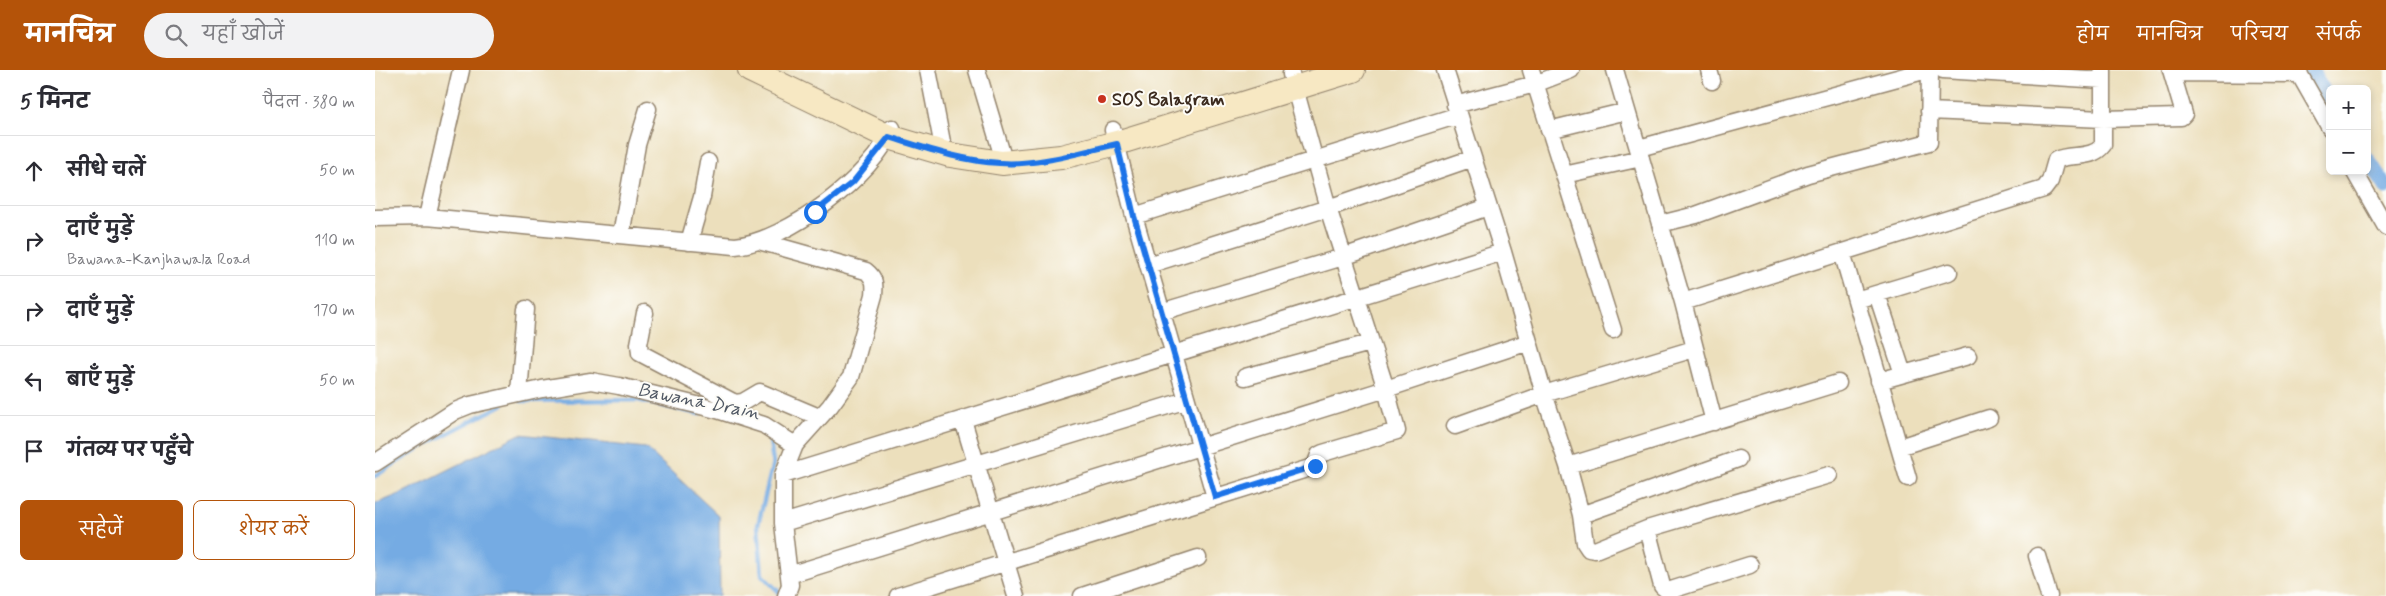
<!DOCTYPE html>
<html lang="hi">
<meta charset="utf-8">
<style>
:root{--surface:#fff;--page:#f2f2f3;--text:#2b2b33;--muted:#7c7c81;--line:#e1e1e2;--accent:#b45309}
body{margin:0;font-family:Mynerve,"Playpen Sans Deva",sans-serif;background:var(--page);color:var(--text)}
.controls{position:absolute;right:15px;top:15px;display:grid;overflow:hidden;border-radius:8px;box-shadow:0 2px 8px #0003}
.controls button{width:45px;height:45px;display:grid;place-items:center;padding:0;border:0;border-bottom:1px solid var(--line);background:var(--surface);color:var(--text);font:25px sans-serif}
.stop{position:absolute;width:15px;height:15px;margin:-11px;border:4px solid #1a73e8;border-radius:50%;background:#fff}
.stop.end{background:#1a73e8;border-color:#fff;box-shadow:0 1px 5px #0008}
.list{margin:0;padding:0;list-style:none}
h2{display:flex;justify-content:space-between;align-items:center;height:65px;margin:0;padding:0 20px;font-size:21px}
h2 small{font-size:16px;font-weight:400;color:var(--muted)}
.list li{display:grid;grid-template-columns:32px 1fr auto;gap:15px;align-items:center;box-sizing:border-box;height:70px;padding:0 20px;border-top:1px solid var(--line)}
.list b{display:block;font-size:19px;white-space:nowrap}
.list p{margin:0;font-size:16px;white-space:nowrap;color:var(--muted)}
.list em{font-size:16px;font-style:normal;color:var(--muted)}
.actions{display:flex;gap:10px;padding:15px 20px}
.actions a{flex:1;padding:11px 0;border:1px solid var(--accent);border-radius:8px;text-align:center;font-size:18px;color:var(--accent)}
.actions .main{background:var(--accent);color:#fff}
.icon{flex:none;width:28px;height:28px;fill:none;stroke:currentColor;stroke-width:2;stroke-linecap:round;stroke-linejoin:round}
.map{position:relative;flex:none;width:2011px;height:526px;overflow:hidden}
header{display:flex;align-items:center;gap:30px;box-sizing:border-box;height:70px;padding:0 25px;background:var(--accent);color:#fff}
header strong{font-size:24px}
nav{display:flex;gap:28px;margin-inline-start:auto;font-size:18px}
.search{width:350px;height:45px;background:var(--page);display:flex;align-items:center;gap:12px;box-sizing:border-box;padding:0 18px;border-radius:28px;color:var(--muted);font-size:19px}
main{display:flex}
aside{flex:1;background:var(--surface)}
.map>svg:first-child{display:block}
.water{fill:#75abe3;stroke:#586a80}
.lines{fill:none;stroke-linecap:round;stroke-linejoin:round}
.stream{stroke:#75abe3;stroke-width:4.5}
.canal{stroke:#75abe3;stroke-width:15}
.street-casing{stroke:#94846d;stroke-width:19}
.secondary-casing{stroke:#94846d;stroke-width:26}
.street{stroke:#fff;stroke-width:16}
.secondary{stroke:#f7e8c3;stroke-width:24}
.route{stroke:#1a73e8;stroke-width:6}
.poi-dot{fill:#c8321e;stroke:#fdfcf7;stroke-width:2}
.labels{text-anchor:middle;stroke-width:4;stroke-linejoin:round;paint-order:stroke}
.poi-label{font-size:18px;font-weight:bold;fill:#3b2a1e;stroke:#fdfcf7;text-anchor:start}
.water-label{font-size:19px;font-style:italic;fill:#4f5763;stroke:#fdfcf7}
</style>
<header>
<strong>मानचित्र</strong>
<div class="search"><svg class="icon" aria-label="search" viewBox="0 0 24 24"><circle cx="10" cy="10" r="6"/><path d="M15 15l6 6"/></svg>यहाँ खोजें</div>
<nav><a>होम</a><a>मानचित्र</a><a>परिचय</a><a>संपर्क</a></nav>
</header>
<main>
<aside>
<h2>5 मिनट<small>पैदल · 380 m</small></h2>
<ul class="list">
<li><svg class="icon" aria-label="ahead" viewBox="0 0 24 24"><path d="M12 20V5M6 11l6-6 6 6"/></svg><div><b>सीधे चलें</b></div><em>50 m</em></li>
<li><svg class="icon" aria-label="right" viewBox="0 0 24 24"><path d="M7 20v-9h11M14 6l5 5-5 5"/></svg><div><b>दाएँ मुड़ें</b><p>Bawana-Kanjhawala Road</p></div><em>110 m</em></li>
<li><svg class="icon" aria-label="right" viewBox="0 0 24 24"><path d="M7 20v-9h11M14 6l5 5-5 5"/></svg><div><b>दाएँ मुड़ें</b></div><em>170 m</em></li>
<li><svg class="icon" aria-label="left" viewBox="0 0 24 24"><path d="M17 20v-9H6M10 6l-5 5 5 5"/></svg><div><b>बाएँ मुड़ें</b></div><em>50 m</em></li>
<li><svg class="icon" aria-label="arrive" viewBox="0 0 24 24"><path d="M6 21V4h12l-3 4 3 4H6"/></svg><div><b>गंतव्य पर पहुँचे</b></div></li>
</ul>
<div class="actions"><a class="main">सहेजें</a><a>शेयर करें</a></div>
</aside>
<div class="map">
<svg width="2011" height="526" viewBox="0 0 2011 526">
<rect width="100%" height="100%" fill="#fdfcf7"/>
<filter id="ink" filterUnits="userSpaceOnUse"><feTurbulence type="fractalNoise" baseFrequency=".02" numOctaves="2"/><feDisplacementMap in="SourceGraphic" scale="10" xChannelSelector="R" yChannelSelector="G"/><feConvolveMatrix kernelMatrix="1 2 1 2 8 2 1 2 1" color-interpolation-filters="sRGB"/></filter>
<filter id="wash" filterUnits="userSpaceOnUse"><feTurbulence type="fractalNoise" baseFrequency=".0096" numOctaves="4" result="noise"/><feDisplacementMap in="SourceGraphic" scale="20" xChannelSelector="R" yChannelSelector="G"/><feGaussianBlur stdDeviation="1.12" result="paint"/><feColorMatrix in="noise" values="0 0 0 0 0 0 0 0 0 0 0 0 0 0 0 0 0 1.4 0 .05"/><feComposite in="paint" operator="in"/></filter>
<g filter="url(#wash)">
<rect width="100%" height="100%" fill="#ecdfbc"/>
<path class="water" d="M145,364l126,14 73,68 1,80h-345v-92l25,-10z"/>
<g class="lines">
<path class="stream" d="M146,331l116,-1 62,14
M394,363l4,30 -15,62 4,50 20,20
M0,406l48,-30 79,-41"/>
<path class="canal" d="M1936,0l19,31
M1992,88l19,29"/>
</g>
</g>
<g filter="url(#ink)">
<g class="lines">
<g class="street-casing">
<path id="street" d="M553,0l14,72v11
M602,0l25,84v9
M1070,0l58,182 41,142 24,72 13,49 4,28 4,6 6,1 52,-21 182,-54
M1156,0l82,260
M1240,0l68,232 31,120
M1334,0l3,11
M1568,0l160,10
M1922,0l33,58
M1797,3l128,1
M1080,35l80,-21 36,-14
M1554,41l174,8 78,-2 3,-3 -13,-44
M738,60l21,86 81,281
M1174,60l78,-19
M1264,78l288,-78
M1979,101l32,56
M1189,105l77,-17
M759,146l325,-101
M52,147l34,-147
M0,148l52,-1 308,29c50,-4 140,-71 157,-118
M1285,154l36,-9 112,-41 121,-32 1,-72
M246,165l16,-90 11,-36
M384,171l107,30c9,7 9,13 8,24l-23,82 -21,29 -35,39 -12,30v48l7,62 -4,11
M314,172l13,-45 6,-35
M1467,182l66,226
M773,195l180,-57 145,-50
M1502,224l26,80
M1481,230l93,-28
M1308,232l361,-113 6,-8 6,-21c15,-7 36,0 47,-15v-75
M786,242l182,-55 145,-50
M270,243l-6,31 1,9 95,50 8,-1 17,-10 59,25
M870,307l125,-34
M1504,311l89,-25
M144,323l7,-84
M588,350l53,176
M1080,356l89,-32 150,-45
M1524,377l90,-29
M0,393l80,-52 15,-6 72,-16 49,-8 28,5 98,24 47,15 31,20
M1193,396l270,-83
M408,405l720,-223
M1206,445l157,-56
M408,453l404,-123
M1272,459l15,57 6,5 82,-26
M1662,486l12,40
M414,505l597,-186 143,-47
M523,526l415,-129 2,-1 4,-11 4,-2 74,-22 -11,-42 -58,-181 -37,-134
M707,526l116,-38"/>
</g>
<g class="secondary-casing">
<path id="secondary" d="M375,0l139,67 61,18 52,8 59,-6 56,-14 236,-73"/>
</g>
<use href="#street" class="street"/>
<use href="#secondary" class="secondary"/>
</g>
</g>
<g class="lines" filter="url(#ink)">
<path class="route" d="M440,142l38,-30 36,-45c36,11 73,24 111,26 37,3 81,-11 117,-19l17,72 81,281 100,-31"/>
</g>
<circle class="poi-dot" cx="727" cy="29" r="5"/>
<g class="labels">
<g class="poi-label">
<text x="737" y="35">SOS Balagram</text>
</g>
<g class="water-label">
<text transform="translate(324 330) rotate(11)" y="7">Bawana Drain</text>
</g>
</g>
</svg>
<div class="controls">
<button>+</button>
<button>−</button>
</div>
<div class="stop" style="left:440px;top:142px"></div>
<div class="stop end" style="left:940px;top:396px"></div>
</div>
</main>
